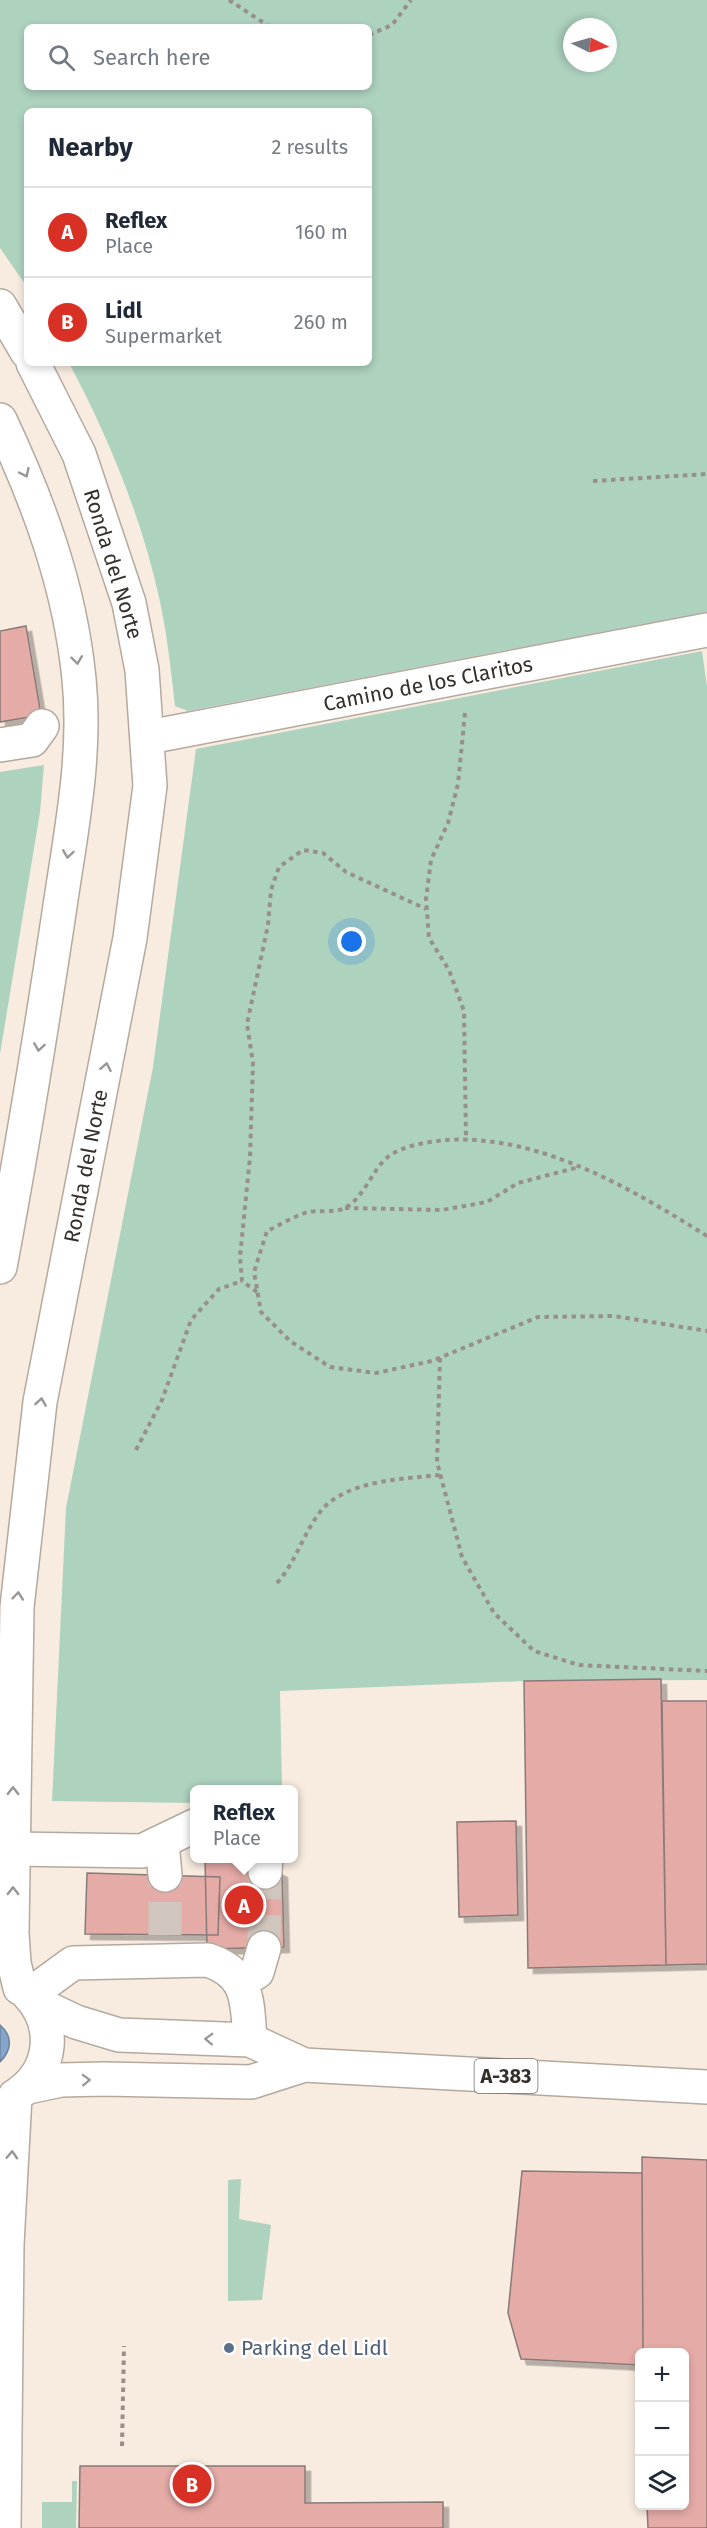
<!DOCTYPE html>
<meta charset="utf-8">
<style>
:root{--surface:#fff;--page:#f6f6f7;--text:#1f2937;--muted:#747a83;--line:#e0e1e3;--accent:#d93025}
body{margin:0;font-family:"Fira Sans",sans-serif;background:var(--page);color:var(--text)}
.controls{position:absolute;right:18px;bottom:18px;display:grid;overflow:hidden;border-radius:9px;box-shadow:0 3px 9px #0003}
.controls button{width:54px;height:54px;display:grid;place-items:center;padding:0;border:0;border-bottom:2px solid var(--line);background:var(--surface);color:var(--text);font:30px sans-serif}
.compass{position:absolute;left:563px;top:18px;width:54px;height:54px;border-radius:50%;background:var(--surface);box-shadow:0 3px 9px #0003;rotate:95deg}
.you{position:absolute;left:352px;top:942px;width:21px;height:21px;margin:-15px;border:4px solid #fff;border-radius:50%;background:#1a73e8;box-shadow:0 0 0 9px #1a73e833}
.badge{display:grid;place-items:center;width:39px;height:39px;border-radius:50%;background:var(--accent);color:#fff;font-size:20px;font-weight:700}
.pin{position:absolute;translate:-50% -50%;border:3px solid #fff;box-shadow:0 2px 6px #0006}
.popup{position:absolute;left:190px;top:1785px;width:108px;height:78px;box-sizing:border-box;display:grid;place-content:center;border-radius:9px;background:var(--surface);filter:drop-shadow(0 2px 4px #0005);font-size:20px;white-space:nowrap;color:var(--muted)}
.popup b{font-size:22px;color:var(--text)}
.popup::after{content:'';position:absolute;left:50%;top:100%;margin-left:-12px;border:12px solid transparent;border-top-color:var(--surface)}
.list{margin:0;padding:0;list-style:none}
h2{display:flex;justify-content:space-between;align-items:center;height:78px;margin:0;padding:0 24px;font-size:26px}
h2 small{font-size:20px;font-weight:400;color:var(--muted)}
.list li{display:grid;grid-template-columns:39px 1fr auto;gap:18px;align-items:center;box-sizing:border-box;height:90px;padding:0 24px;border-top:2px solid var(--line)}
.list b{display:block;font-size:22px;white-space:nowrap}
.list p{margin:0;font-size:20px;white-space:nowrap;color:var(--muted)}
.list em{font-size:20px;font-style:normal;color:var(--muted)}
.icon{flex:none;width:33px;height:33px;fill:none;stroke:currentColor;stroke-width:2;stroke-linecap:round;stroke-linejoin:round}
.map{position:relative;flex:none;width:707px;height:2528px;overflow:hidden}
.search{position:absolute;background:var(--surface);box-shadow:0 3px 9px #0003;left:24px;top:24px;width:348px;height:66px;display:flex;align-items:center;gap:15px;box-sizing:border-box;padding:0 21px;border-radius:9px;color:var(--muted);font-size:22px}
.panel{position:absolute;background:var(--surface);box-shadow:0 3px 9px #0003;left:24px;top:108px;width:348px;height:258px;border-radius:9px}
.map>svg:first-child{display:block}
.green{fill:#add2be;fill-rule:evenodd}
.water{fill:#84a5cc;stroke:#6c829c;stroke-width:1.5}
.building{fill:#e5aba7;stroke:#897a78;stroke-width:1.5;filter:url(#shadow)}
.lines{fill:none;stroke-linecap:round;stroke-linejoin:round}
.minor-tunnel{stroke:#d1c6bd;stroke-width:33;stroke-dasharray:33 16;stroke-linecap:butt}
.minor-casing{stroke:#b4a99e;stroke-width:36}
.major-casing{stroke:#b4a99e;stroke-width:36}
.path{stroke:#989088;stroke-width:4;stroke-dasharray:4.5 4.5;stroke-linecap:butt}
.minor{stroke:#fff;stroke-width:33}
.major{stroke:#fff;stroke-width:33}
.oneway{stroke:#999795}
.service-dot{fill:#5c6f8a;stroke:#fff;stroke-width:2}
.labels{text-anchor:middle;stroke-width:5;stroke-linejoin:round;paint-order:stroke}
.shield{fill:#fff;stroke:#706d6b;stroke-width:1.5}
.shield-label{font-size:20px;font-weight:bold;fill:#332f2b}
.street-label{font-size:21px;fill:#332f2b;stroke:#fff}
.service-label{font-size:21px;fill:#4e5e75;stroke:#fff;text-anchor:start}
</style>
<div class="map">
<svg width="707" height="2528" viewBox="0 0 707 2528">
<defs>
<filter id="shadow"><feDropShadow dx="5.5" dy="5.5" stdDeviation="0" flood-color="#0004"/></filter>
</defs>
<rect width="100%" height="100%" fill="#f8ece1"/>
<path class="green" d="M0,0h707v612l-519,99 -13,-5c-4,-36 -8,-73 -16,-109 -18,-81 -51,-161 -90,-234h300v-252h-342v176l-27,-39zM27,27h342v60h-342zM572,27h36v36h-36z
M702,651l5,36v993l-183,1 -244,10 2,98 -88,1v13l-142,-2 14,-293 87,-441 43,-318z
M44,765l-4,47 -40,242v-282z
M241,2179l-2,40 32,6 -9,75 -34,1v-121z
M72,2481h5l-1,47h-34v-26h30z"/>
<path class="water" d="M0,2025c13,11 12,25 0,37z"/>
<path class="building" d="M26,626l15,89 -41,7v-91z
M661,1679l5,286 -138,3 -4,-287z
M662,1701h45v263l-41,1z
M516,1821l2,94 -59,2 -2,-95z
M205,1858h46l31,14 2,75 -77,2z
M87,1873l133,4 -2,58 -133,-1z
M642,2157l65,3v368h-59l-1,-22h37v-154h-41z
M522,2171l120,2 1,179h-3v13l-119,-6 -13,-46z
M80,2466h225v37l138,-1v26h-364z"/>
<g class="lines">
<path class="minor-tunnel" d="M165,1935v-60
M264,1948l1,-76"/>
<g class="minor-casing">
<path id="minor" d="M149,737l558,-107
M0,745l32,-5 10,-14
M162,1843l3,32
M13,1849l129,2 52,-25
M265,1872l1,-14
M240,1982l17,-10 7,-24
M29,1995l44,-32 135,-3c42,14 39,42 42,80"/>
</g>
<g class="major-casing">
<path id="major" d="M0,306l27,46
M0,420c39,83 70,167 79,259 8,78 -9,157 -20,234 -18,119 -37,236 -59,354
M20,1988l-6,-25 -2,-30 5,-326 23,-205 90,-464 20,-152 -8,-116 -13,-67 -50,-149 -46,-91
M36,2003l40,19 43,13 131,5 54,25
M28,2087l33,-7 43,-1 147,3 53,-17 403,22
M18,2094c35,-24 39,-69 10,-100
M4,2528l3,-284 8,-148"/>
</g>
<path class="path" d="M229,0l41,27
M369,35l23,-10 19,-25
M593,481l114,-7
M465,713l-7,71 -10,39 -17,37 -5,39 3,39 20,32 15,41 2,128
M345,1208l97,2 45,-8 31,-19 61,-16
M707,1236c-77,-48 -168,-102 -261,-96 -19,2 -41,5 -57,16 -17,13 -24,41 -44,52 -10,5 -26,2 -37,4 -14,4 -28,13 -41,19l-13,41 7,40 29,29 40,26 46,6 56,-12 106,-44 76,-1 93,15
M257,1292l-15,-11 -2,-24 10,-100 3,-94 -6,-39 21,-99 3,-35 8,-23 24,-17 20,3 23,19 80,37
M440,1358l-3,104 25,95 32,56 40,38 45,14 128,6
M136,1450l26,-50 29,-80 28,-31 23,-8
M277,1583c19,-21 26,-49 43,-71 25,-32 83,-33 120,-37
M122,2446l2,-100"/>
<use href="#minor" class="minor"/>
<use href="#major" class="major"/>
</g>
<defs><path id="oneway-chevron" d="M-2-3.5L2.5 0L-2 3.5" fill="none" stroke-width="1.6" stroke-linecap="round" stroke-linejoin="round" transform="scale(1.5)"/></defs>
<g class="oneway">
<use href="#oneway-chevron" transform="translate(25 473) rotate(65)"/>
<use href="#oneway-chevron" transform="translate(77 660) rotate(83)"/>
<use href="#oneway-chevron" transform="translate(68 854) rotate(98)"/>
<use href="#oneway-chevron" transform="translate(39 1047) rotate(99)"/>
<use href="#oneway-chevron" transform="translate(106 1067) rotate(-79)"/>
<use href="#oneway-chevron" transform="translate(41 1402) rotate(-81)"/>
<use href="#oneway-chevron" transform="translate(18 1596) rotate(-84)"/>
<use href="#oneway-chevron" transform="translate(13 1791) rotate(-90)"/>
<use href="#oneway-chevron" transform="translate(13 1891) rotate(-90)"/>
<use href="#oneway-chevron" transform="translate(209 2039) rotate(-178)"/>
<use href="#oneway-chevron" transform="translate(86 2080) rotate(-2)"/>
<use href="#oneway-chevron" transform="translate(12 2155) rotate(-87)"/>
</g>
<circle class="service-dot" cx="229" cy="2348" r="6"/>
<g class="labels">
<rect class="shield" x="474.5" y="2059" width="63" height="34" rx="4.5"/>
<g class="shield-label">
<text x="506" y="2083">A-383</text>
</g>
<g class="street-label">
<text transform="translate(113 564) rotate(73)" y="7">Ronda del Norte</text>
<text transform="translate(428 684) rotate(-11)" y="7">Camino de los Claritos</text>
<text transform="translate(86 1166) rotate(-79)" y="7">Ronda del Norte</text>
</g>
<g class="service-label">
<text x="241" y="2355">Parking del Lidl</text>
</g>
</g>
</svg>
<div class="controls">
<button>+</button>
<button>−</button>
<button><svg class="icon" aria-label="layers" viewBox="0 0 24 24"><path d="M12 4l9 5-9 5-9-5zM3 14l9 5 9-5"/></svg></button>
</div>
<svg class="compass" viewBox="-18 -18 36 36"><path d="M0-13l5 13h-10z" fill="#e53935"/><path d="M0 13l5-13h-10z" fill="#747a83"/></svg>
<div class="you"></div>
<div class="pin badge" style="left:244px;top:1905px">A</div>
<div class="popup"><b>Reflex</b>Place</div>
<div class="pin badge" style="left:192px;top:2484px">B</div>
<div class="search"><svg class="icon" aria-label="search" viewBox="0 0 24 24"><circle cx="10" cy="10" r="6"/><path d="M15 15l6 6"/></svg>Search here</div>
<section class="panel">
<h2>Nearby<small>2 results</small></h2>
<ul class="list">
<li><span class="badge">A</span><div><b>Reflex</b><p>Place</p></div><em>160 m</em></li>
<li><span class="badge">B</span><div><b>Lidl</b><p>Supermarket</p></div><em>260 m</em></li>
</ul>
</section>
</div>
